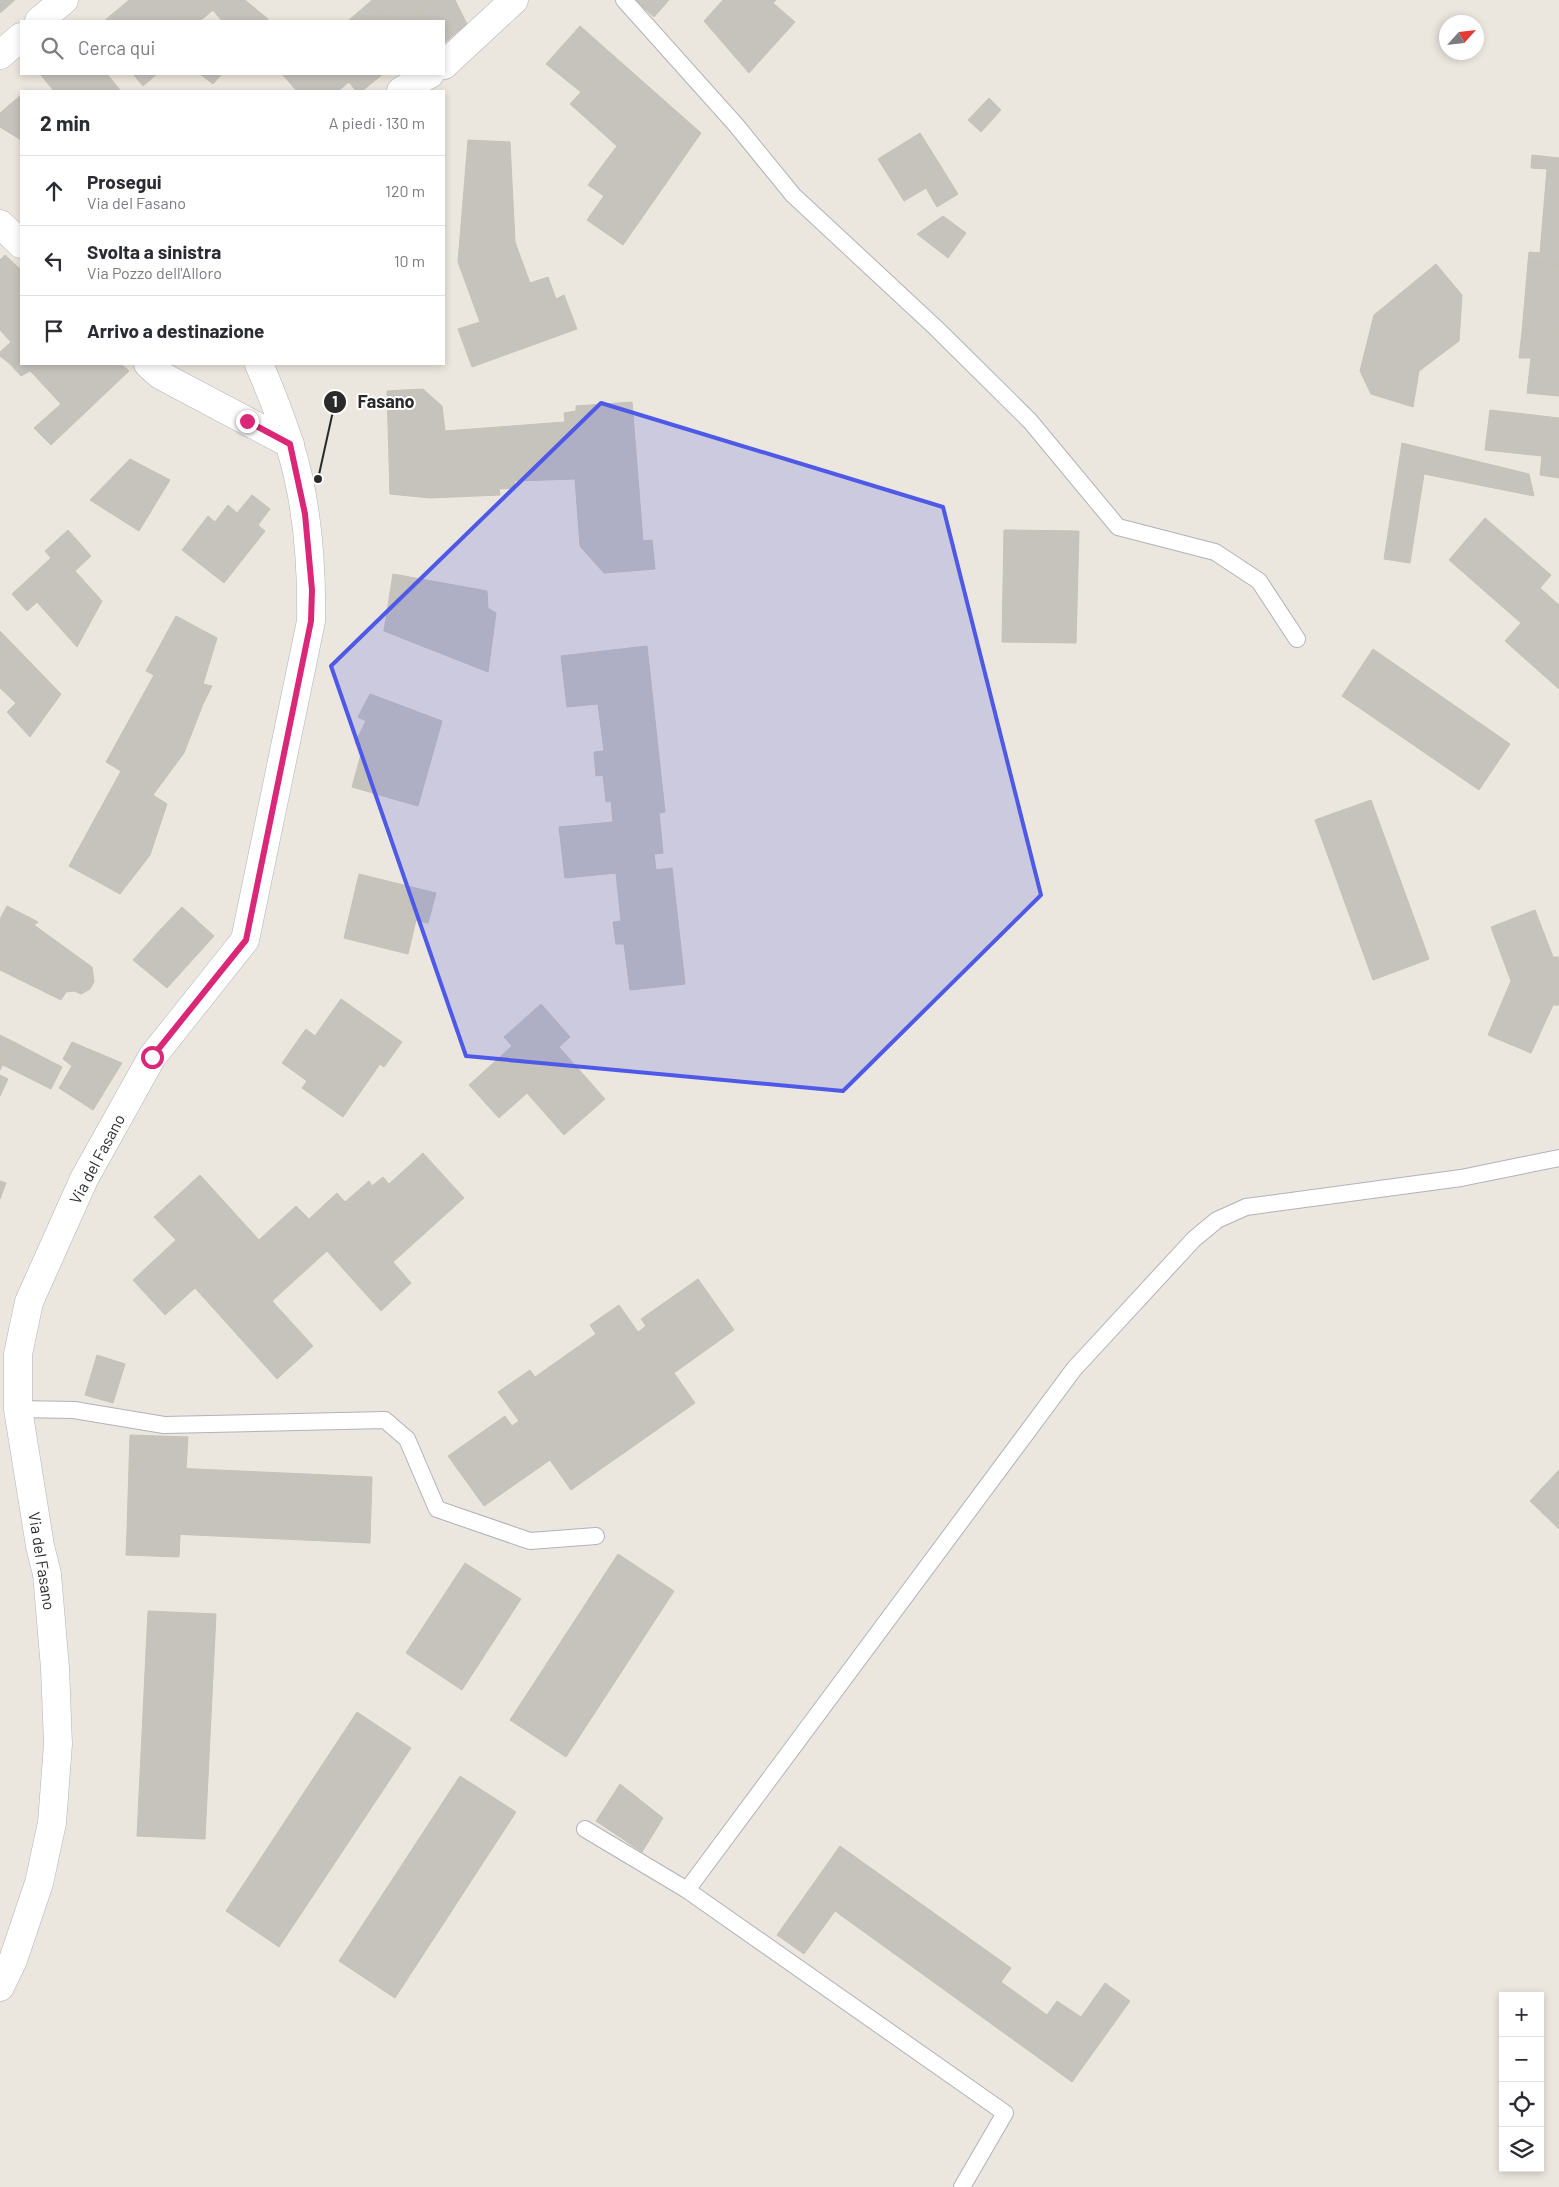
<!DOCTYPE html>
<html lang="it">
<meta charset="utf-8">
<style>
:root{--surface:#fff;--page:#f7f7f7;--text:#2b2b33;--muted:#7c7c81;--line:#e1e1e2}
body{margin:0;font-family:Barlow,sans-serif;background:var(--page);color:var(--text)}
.controls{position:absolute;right:15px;bottom:15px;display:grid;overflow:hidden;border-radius:0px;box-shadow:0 2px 8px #0003}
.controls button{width:45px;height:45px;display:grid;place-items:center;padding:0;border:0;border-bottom:1px solid var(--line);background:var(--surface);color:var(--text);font:25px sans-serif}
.compass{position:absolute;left:1439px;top:15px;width:45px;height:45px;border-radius:50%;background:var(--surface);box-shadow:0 2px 8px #0003;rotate:63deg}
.stop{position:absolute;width:15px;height:15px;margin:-11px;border:4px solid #db2777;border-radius:50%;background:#fff}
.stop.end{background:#db2777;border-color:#fff;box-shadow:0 1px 5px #0008}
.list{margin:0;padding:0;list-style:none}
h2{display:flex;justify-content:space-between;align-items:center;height:65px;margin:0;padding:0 20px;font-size:21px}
h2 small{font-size:16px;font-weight:400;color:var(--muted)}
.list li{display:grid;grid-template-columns:32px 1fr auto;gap:15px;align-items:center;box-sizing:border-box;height:70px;padding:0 20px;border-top:1px solid var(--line)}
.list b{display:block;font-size:19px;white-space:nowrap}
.list p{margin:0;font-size:16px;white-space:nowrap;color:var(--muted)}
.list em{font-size:16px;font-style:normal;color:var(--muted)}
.icon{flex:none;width:28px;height:28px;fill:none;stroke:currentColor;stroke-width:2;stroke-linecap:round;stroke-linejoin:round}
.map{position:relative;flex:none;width:1559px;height:2187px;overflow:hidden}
.search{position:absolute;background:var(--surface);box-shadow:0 2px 8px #0003;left:20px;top:20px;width:425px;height:55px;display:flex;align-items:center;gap:12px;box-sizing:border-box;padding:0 18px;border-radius:0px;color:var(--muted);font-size:19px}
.panel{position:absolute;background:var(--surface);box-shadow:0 2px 8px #0003;left:20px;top:90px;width:425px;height:275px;border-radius:0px}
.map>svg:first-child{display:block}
.building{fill:#c6c3bd;stroke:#c6c2b7}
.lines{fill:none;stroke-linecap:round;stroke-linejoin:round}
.lane-casing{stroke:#b1b2bc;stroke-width:18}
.street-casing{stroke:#b1b2bc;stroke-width:29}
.secondary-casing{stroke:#b1b2bc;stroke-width:29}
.lane{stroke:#fff;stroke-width:16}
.street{stroke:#fff;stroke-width:28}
.secondary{stroke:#fff;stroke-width:28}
.route{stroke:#db2777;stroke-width:6}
.marked{fill:#4e59e7;fill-opacity:0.2;stroke:#4e59e7;stroke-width:4;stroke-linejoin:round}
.labels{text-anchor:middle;stroke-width:4;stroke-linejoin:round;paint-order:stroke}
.street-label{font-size:16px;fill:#2a2a2a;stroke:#fff}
.leader{fill:none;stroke:#2a2a2a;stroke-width:2}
.callout-dot{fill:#2a2a2a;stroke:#fff;stroke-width:2}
.mark-label{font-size:15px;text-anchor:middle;font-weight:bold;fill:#fff}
.callout-label{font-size:18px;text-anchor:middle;font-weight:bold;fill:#2a2a2a;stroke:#fff;stroke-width:4;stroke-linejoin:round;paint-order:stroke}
</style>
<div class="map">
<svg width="1559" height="2187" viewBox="0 0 1559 2187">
<rect width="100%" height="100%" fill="#ebe6de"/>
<path class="building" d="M0,0h15l-15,13z
M129,0h37l17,21h-79z
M166,0h47l-5,4 5,6 -13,11h-17z
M213,0h32l23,19 -2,2h-44l-14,-17z
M372,0h40l12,21h-33z
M372,0l19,21h-17l-11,-13z
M412,0h29l-22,12z
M441,0h14l12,24 -23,19v-22h-20l-5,-9z
M635,0h34l-15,17z
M723,0h53l-3,3 22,19 -46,51 -45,-52z
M363,8l11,13h-26z
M580,26l121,107 -78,112 -36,-25 17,-24 -16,-11 29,-39 -47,-42 11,-12 -35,-28z
M40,74h67l13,16 -2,1h-64z
M133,74h24l-14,12z
M200,74h22l-9,10z
M282,74h101l-21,17h-6l-7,-9 -11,9h-41z
M21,95v45l-21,-13v-14z
M989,98l12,12 -20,22 -13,-12z
M920,133l15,24 -42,26 -15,-24z
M468,140l42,2 5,100 15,41 18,-6 8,22 8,-4 13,34 -105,38 -14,-38 22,-7 -22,-60z
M1532,155l27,3v107l-31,-3 1,-10 11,1 7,-84 -16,-1z
M935,157l23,37 -21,13 -11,-19 -22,13 -11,-18z
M943,216l23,17 -18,25 -31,-24z
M5,255l16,15v84l-11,10 -10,-8v-4l11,-10 -11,-12v-70z
M1528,262l31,3v70l-37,-3z
M1436,264l26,31 -3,46 -40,30 -6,36 -42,-13 -11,-23 14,-56z
M1522,332l37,3v61l-32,-3 4,-35h-12z
M21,354v10h27l-13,12 -5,-5 -9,5 -11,-12z
M48,364h73l8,7 -78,74 -17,-17 27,-24 -26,-28z
M423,389l19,17 3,25 120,-9 -1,-9 12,-2v-5l56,-4 11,139 9,-1 3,29 -51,4 -24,-27 -5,-67 -61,2 1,7 -16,1 1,6 -70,3 -40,-4 -3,-103z
M1490,410l69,8v60l-19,-3 2,-19 -57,-6z
M1402,443l127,31 5,22 -110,-22 -14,89 -26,-4z
M130,459l40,21 -31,51 -49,-31z
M252,495l18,14 -12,16 7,6 -41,52 -42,-33 26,-34 7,6 13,-17 9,8z
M1485,518l66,57 -11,13 19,17v84l-54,-48 16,-18 -72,-63z
M68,530l23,26 -16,15 27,30 -25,46 -40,-45 -10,9 -15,-17 39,-36 -6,-7z
M1004,530l75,1 -3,112 -74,-1z
M393,574l94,17 1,17 8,5 -8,59 -104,-41z
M176,616l41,22 -14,46 9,2 -9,18 -19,49 -31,42 14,9 -17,51 -30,39 -51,-28 52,-95 -15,-9 48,-87 -8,-4z
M0,631l61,63 -31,43 -23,-25 9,-9 -16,-15z
M647,646l18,166 -6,1 4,40 -9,1 2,16 16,-2 13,116 -55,6 -6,-46h-8l-3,-22 8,-1 -5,-48 -51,5 -6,-51 54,-5 -2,-21 -5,1 -3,-27 -7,1 -2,-24 10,-1 -6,-47 -31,3 -6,-51z
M1373,649l137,95 -31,46 -137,-94z
M370,694l72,27 -24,85 -66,-19 11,-40 -8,-4 11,-22 -8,-4z
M1371,800l58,159 -56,21 -58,-160z
M359,874l77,19 -8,30 -76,-19z
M352,904l64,16 -8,34 -64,-16z
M7,906l31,16 -4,3 58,42 2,15 -4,7 -9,5 -7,-3 -8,1 -5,8 -61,-30v-51z
M182,907l32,29 -47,52 -17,-14 27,-30 -17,-14z
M1535,910l18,47h6v48h-6l-22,48 -43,-18 23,-54 -20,-54z
M160,930l17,14 -27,30 -17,-14z
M341,999l61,43 -18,25 -4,-3 -37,53 -41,-29 5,-7 -25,-18 24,-34 9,7z
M541,1004l29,33 -11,10 46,52 -41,36 -37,-42 -28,25 -30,-33 43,-39 -8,-9z
M0,1035l14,7 -14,28z
M14,1042l48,25 -11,22 -48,-24z
M72,1042l50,21 -29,47 -34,-22 13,-22 -9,-7z
M0,1075l8,4 -8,17z
M423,1153l41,45 -71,64 18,21 -30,28 -54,-60 -55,50 41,45 -36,33 -82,-91 -30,27 -32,-35 43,-40 -22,-23 46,-42 59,65 37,-34 13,13 28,-26 8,9 24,-21 3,5 11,-9 6,7z
M0,1181l6,2 -6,16z
M698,1279l36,51 -60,43 21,30 -124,87 -21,-30 -66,46 -36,-50 57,-40 7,10 7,-5 -21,-29 32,-22 5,7 61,-43 -6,-9 29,-20 19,27 8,-6 -5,-7z
M97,1355l28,9 -12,39 -28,-8z
M130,1435l58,2 -2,32 -57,-3z
M129,1466l243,11 -2,66 -243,-11z
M1559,1470v59l-29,-28z
M127,1532l53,3 -1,22 -53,-2z
M618,1554l56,37 -108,166 -56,-37z
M465,1563l56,36 -59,91 -56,-37z
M148,1611l68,3 -11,225 -68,-3z
M357,1712l54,36 -132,199 -53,-36z
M460,1776l56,36 -121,186 -56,-37z
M620,1784l43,34 -21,34 -46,-31z
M840,1846l171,122 -10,14 46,33 10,-14 24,16 24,-34 25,18 -58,81 -237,-171 -31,43 -27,-19z"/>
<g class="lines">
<g class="lane-casing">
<path id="lane" d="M624,0l112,125 57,70 143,133 94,93 88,106 97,25 44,29 38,58
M18,1409l56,1 90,15 221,-5 22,19 30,70 93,32 66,-5
M585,1829l102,61 318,223 -43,74
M687,1890l387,-521 120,-130 23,-19 29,-13 215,-29 98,-20"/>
</g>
<g class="street-casing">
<path id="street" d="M444,65l70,-65
M401,91l29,-17
M0,224l21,20
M148,364l12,11 130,69
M0,1987l13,-27 26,-77 13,-60 6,-79 -3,-76 -8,-94 -7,-28 -22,-137v-55l11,-52 55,-123 68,-122 93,-117 66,-319c1,-59 -4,-122 -22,-178 -8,-27 -19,-53 -30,-79"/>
</g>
<g class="secondary-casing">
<path id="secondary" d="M39,21l25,-21
M0,55l21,-18"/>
</g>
<use href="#lane" class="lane"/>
<use href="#street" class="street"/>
<use href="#secondary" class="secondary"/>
</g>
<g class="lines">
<path class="route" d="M152,1057l94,-117 65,-319 1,-31 -7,-76 -15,-70 -43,-23"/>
</g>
<path class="marked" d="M601,403l342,104 98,388 -198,196 -377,-35 -135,-390z"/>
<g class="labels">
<g class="street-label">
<text transform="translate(97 1159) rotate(-62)" y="6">Via del Fasano</text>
<text transform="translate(42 1561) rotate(81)" y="6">Via del Fasano</text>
</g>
</g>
<path class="leader" d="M318 479L335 402"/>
<g class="callout-dot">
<circle cx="318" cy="479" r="5"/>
<circle cx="335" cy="402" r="12"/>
</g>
<g class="mark-label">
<text x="335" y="407">1</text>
</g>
<g class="callout-label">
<text x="386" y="408">Fasano</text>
</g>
</svg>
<div class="controls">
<button>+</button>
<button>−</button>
<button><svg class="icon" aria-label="locate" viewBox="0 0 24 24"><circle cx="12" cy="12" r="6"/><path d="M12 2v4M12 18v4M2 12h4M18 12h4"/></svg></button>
<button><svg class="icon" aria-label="layers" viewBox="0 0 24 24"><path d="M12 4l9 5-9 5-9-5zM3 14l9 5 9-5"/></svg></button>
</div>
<svg class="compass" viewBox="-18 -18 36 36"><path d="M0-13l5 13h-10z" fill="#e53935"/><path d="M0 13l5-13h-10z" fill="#7c7c81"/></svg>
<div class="stop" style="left:152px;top:1057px"></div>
<div class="stop end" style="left:247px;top:421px"></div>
<div class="search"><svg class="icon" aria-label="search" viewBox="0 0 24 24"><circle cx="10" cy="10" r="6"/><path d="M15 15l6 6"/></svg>Cerca qui</div>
<section class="panel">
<h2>2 min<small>A piedi · 130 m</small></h2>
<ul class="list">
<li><svg class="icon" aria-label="ahead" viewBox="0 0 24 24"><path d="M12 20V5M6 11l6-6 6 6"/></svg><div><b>Prosegui</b><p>Via del Fasano</p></div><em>120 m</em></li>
<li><svg class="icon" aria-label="left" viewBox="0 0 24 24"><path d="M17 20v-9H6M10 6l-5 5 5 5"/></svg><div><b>Svolta a sinistra</b><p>Via Pozzo dell'Alloro</p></div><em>10 m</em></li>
<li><svg class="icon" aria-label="arrive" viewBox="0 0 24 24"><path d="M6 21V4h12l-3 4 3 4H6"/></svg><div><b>Arrivo a destinazione</b></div></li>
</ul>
</section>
</div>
